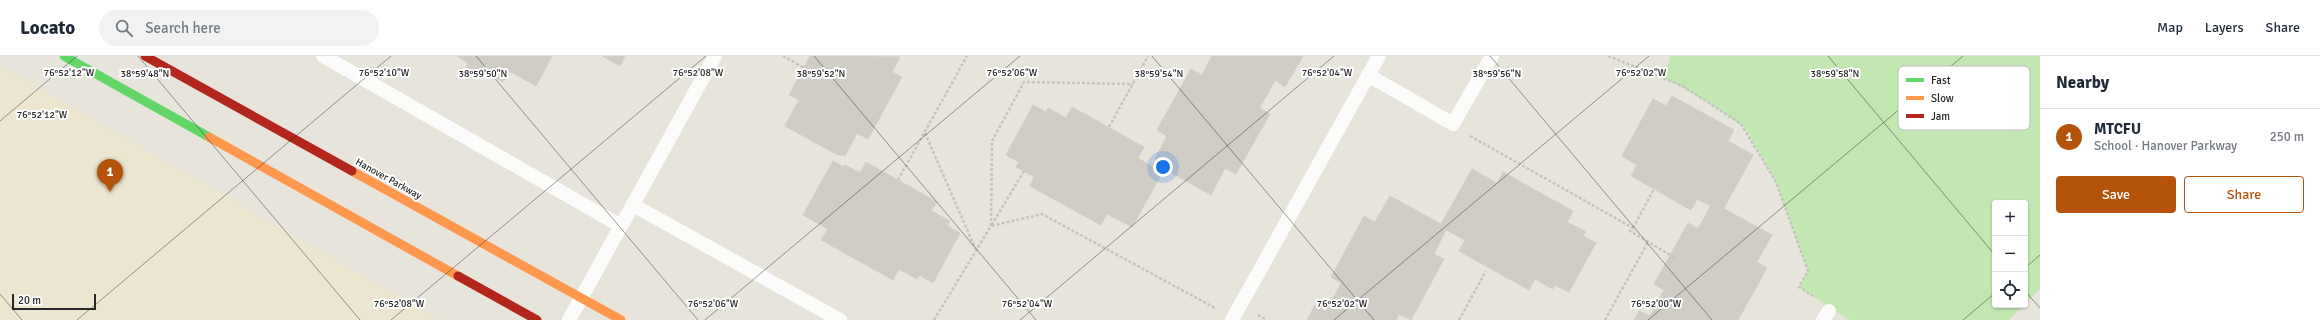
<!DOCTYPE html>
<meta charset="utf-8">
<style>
:root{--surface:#fff;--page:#f2f2f3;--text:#1f2937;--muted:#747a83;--line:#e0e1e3;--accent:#b45309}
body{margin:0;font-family:Signika,sans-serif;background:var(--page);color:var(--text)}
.controls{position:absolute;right:12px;bottom:12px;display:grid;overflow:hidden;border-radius:4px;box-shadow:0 1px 3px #0004}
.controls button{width:36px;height:36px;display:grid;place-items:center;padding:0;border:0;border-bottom:1px solid var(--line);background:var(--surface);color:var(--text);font:20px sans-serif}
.scale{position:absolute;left:12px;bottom:10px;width:84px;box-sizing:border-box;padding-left:4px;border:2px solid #282828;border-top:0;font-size:11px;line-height:14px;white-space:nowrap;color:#282828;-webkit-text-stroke:3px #fff;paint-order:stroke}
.you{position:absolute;left:1163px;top:111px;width:14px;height:14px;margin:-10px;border:3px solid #fff;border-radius:50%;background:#1a73e8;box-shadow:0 0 0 6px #1a73e833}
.badge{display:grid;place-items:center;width:26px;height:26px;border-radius:50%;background:var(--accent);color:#fff;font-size:13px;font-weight:700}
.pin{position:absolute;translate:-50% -33px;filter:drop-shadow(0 1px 2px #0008)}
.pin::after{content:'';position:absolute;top:21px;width:14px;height:12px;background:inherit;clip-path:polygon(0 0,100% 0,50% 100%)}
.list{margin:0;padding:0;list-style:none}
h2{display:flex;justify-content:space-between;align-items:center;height:52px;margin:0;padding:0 16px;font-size:17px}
h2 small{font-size:13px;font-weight:400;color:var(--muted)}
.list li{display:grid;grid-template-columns:26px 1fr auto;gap:12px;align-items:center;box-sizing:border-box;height:56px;padding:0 16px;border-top:1px solid var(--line)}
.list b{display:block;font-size:15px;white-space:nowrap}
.list p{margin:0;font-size:13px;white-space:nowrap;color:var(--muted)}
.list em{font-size:13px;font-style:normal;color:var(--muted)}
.actions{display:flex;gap:8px;padding:12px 16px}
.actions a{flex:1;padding:9px 0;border:1px solid var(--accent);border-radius:4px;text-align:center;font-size:14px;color:var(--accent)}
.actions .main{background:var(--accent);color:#fff}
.icon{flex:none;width:22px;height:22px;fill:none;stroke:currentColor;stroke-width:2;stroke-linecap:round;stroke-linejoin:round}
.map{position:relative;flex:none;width:2040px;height:264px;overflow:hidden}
header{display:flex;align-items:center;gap:24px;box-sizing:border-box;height:56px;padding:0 20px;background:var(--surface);border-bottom:1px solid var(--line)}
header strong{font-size:19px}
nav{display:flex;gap:22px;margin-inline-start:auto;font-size:14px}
.search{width:280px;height:36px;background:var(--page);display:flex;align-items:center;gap:10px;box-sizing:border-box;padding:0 14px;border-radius:22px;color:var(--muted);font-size:15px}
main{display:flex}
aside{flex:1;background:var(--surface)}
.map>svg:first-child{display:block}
.education{fill:#ece5cf}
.green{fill:#c2e7b1}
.building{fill:#d0cdc7;stroke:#d2cfc8}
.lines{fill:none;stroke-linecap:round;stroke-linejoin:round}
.path{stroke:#c5c4c3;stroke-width:2.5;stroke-dasharray:3 2;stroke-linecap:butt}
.lane{stroke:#fbfbfa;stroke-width:14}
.fast{stroke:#63d668;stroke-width:9}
.slow{stroke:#ff974d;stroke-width:9}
.jam{stroke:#b3261e;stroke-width:9}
.ticks{fill:none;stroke:#282828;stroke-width:1;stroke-opacity:0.45}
.labels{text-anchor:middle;stroke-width:4;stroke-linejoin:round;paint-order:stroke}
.street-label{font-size:10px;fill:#282828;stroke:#fff}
.key{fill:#fff;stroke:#bebebe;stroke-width:1}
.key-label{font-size:11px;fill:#282828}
.ticks-label{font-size:10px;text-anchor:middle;fill:#282828;stroke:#fff;stroke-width:4;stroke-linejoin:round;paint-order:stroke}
</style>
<header>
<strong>Locato</strong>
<div class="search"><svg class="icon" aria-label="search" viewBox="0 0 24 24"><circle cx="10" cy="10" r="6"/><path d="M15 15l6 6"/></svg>Search here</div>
<nav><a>Map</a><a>Layers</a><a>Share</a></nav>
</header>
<main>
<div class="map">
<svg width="2040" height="264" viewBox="0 0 2040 264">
<rect width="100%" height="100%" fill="#e7e4dc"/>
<path class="education" d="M0,9l440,255h-440z"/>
<path class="green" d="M1670,0h370v233l-15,15v-101h-30v102h29l-15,15h-160l-50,-33 9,-16 -32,-89 -30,-53 -31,-22 -50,-29z"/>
<path class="building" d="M457,0h95l-16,30 -27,-15 -6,11 -25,-14 -2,4 -10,-5 2,-4z
M602,0h23l-5,10z
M810,0l90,1 -8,15 10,5 -34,62 -11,-6 -12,23 -9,-2 -51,-28 14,-26 -10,-5z
M1212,0h91l-18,31 -10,-7 -7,13 -58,-33z
M1210,4l58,33 -9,15 11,6 -34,60 -11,-6 -14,27 -50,-28 -6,-8 12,-23 -10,-6 34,-61 11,6z
M1672,40l62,34 -6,11 25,14 -29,53 -13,-2 -14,-7 -6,11 -60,-34 6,-11 -15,-9 31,-57 13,7z
M1033,49l13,7 2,-4 18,10 6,-11 72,40 -6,11 24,15 -30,54 -25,-13 -6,11 -71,-39 4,-9 -18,-10 3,-5 -13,-7z
M833,105l11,6 1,-2 15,8 6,-11 71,40 -6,9 19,10 -3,5 13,7 -27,50 -14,-8 -2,4 -18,-10 -6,11 -72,-40 7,-11 -25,-14z
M1472,113l25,14 6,-11 70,39 -6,11 19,10 -3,4 13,7 -27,49 -14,-7 -2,4 -18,-10 -6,11 -70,-39 6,-11 -19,-10 -5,-6z
M1390,140l51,28 5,6 -12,24 10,5 -33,61 -12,-6 -3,6h-15l-46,-25 6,-12 -10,-6 33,-61 11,6z
M1711,149l10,2 51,28 -15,27 10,6 -29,52h-51l-30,-17 7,-13 -10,-6 34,-61 10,6z
M1335,239l46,25h-74l8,-15 11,6z
M1657,247l30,17h-53l5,-9 11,5z"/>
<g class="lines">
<path class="path" d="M783,0l25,14
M1608,0l75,30 58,38 35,58 32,89 -9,16 14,9
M1109,71l39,-71
M925,77l51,117
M1470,80l163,92 -3,3 45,27
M1024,115l-33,55 51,-12 173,94
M898,124l69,-124
M1633,172l21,-39
M1258,259l9,5
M934,264l57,-94 1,-85 32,-59 109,2
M1459,264l27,-49
M1605,264l43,-78"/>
<path class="lane" d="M323,0l298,170
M1368,19l85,49 39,-68
M633,149l207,115
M569,264l146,-264
M1232,264l147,-264
M1823,264l6,-9"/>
<path class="fast" d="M64,0l145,81"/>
<path class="slow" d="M209,81l249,139
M352,115l269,149"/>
<path class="jam" d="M145,0l207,115
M458,220l79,44"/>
</g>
<path class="ticks" d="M138,0l222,264M476,0l222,264M814,0l222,264M1152,0l222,264M1490,0l222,264M1828,0l167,199M0,65l77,-65M2025,212l15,-13M2025,235l15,17M0,238l22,26M77,264l314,-264M391,264l315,-264M705,264l315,-264M1020,264l314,-264M1334,264l315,-264M1648,264l315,-264M1963,264l32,-27"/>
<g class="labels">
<g class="street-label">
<text transform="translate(389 122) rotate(29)" y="4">Hanover Parkway</text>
</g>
</g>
<rect x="1898" y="10" width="132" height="64" rx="6" class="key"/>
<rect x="1906" y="22" width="18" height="4" fill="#63d668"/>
<rect x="1906" y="40" width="18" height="4" fill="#ff974d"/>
<rect x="1906" y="58" width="18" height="4" fill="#b3261e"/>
<g class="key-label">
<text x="1931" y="28">Fast</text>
<text x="1931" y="46">Slow</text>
<text x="1931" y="64">Jam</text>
</g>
<g class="ticks-label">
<text x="384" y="20">76°52'10"W</text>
<text x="698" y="20">76°52'08"W</text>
<text x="1012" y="20">76°52'06"W</text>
<text x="1327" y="20">76°52'04"W</text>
<text x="1641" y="20">76°52'02"W</text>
<text x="69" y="20">76°52'12"W</text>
<text x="145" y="21">38°59'48"N</text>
<text x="483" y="21">38°59'50"N</text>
<text x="821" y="21">38°59'52"N</text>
<text x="1159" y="21">38°59'54"N</text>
<text x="1497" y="21">38°59'56"N</text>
<text x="1835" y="21">38°59'58"N</text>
<text x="42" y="62">76°52'12"W</text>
<text x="399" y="251">76°52'08"W</text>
<text x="713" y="251">76°52'06"W</text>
<text x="1027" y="251">76°52'04"W</text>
<text x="1342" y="251">76°52'02"W</text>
<text x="1656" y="251">76°52'00"W</text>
</g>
</svg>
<div class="controls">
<button>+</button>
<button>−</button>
<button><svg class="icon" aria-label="locate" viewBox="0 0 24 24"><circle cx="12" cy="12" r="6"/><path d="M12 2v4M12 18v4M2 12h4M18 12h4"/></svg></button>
</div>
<div class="scale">20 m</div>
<div class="you"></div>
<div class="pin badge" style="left:110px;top:136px">1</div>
</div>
<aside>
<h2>Nearby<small></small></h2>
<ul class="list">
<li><span class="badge">1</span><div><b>MTCFU</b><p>School · Hanover Parkway</p></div><em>250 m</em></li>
</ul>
<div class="actions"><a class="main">Save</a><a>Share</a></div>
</aside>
</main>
